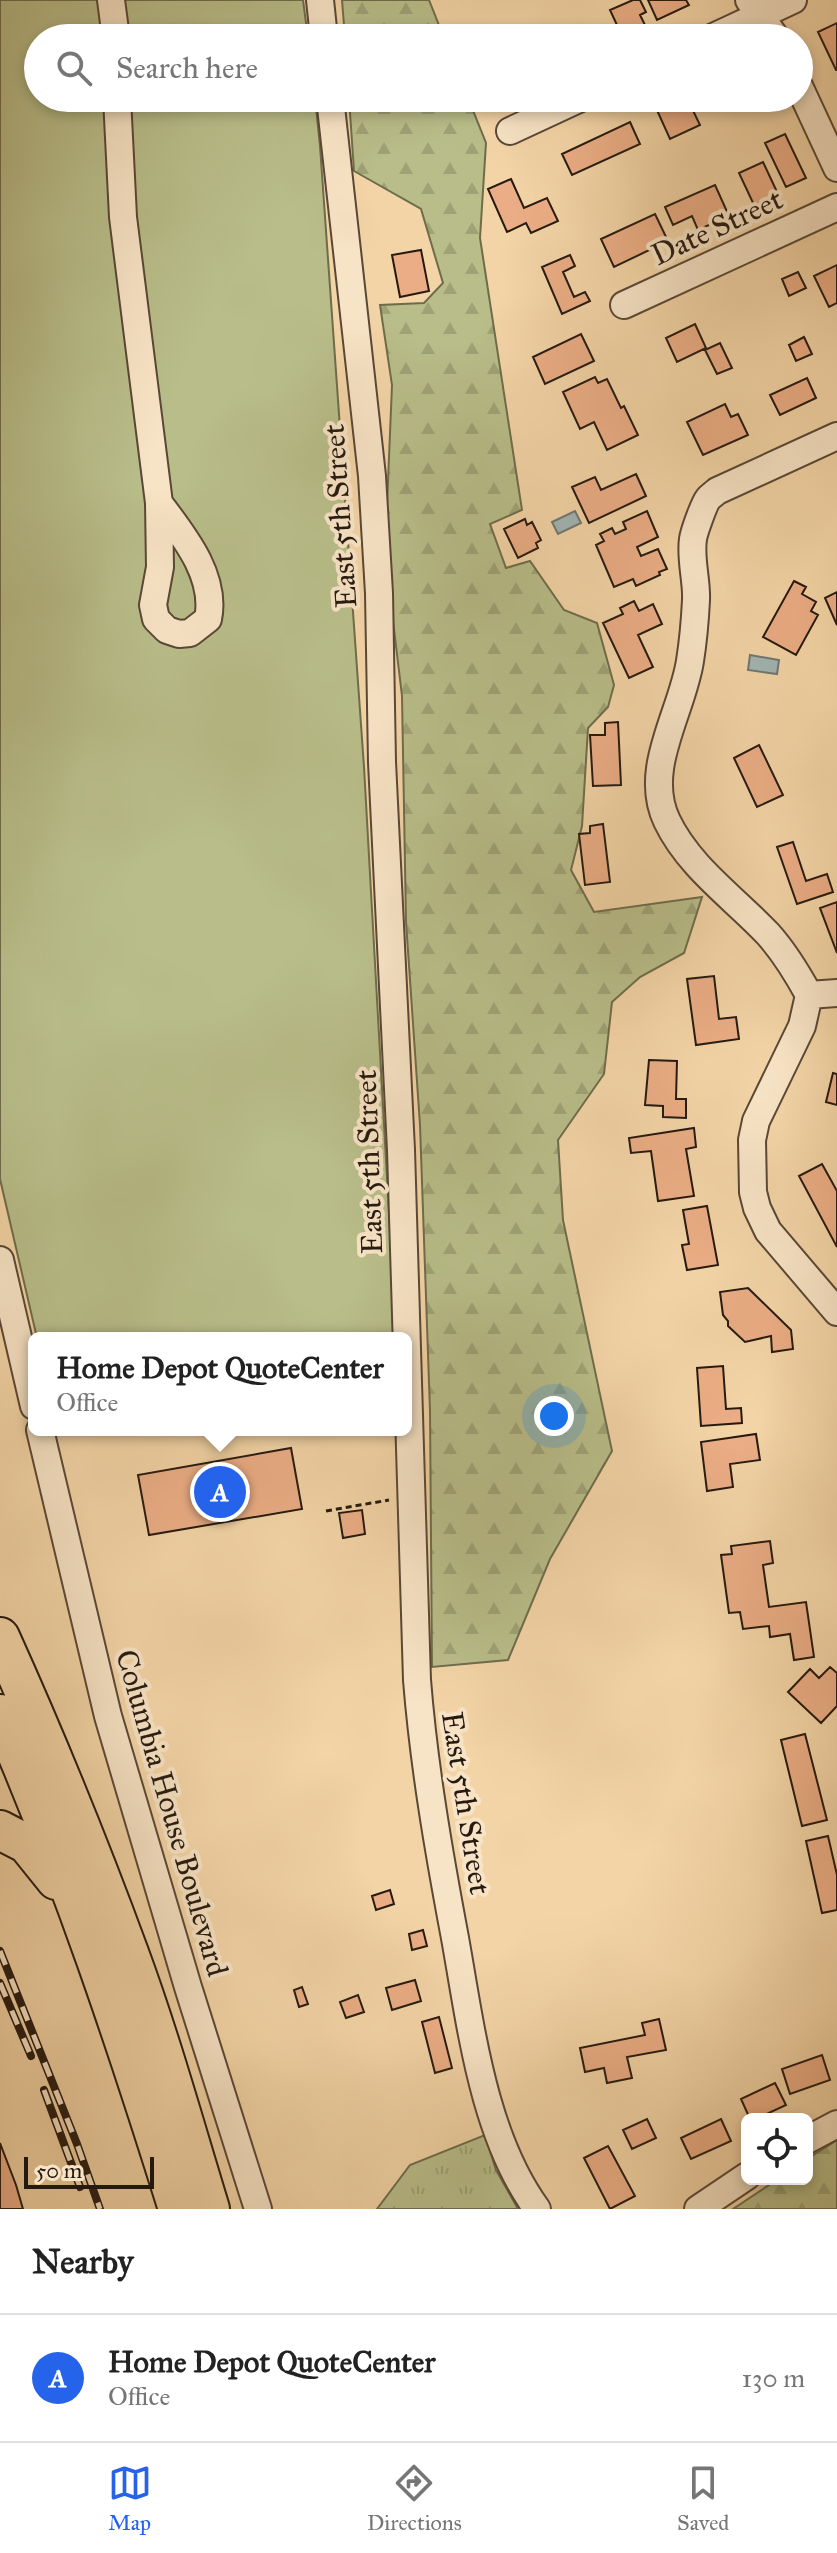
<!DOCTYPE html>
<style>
:root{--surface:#fff;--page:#f6f6f6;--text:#222;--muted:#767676;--line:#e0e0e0;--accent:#2563eb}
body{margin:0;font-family:"IM FELL Great Primer",serif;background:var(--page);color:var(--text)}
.controls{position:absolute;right:24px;bottom:24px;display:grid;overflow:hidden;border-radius:12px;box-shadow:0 4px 12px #0003}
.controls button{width:72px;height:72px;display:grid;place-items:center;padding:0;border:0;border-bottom:2px solid var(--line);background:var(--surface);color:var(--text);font:40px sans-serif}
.scale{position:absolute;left:24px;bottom:20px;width:130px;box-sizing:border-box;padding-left:8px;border:4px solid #261a10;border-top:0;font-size:22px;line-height:28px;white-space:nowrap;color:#261a10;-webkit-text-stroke:6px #f7e3c5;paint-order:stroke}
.you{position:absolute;left:554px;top:1416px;width:28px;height:28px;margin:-20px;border:6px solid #fff;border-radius:50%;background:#1a73e8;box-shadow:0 0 0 12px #1a73e833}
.badge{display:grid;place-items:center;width:52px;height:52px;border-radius:50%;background:var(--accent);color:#fff;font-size:26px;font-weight:700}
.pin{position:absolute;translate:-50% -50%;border:4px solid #fff;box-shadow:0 2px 8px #0006}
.popup{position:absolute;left:28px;top:1332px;width:384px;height:104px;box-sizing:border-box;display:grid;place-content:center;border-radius:12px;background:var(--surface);filter:drop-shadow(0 2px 6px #0005);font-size:26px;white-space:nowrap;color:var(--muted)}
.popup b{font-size:30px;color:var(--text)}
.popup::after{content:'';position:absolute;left:50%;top:100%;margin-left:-16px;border:16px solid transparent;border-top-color:var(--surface)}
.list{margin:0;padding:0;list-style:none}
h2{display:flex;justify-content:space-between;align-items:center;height:104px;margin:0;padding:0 32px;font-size:34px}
h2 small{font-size:26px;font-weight:400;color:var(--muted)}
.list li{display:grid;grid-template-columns:52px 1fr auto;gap:24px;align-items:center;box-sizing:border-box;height:128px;padding:0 32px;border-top:2px solid var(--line)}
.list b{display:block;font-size:30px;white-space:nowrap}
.list p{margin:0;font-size:26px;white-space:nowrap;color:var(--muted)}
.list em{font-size:26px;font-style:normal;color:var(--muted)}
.icon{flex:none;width:44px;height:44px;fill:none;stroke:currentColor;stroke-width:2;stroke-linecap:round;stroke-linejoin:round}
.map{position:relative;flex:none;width:837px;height:2209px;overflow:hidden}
.search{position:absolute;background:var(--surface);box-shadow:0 4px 12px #0003;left:24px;right:24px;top:24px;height:88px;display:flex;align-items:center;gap:20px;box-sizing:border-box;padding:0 28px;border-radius:44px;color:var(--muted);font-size:30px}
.sheet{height:232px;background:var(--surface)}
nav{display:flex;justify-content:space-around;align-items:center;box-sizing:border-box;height:112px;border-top:2px solid var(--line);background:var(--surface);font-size:22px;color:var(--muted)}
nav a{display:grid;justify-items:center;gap:4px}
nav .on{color:var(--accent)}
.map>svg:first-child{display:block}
.grass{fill:#b8bd89;stroke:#6f6c4c;stroke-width:2}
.forest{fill:url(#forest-firs);stroke:#6f6c4c;stroke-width:2}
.park{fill:url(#park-tufts);stroke:#6f6c4c;stroke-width:2}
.water{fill:#a1b5b3;stroke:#707772;stroke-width:2}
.building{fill:#ebad85;stroke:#261a10;stroke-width:2}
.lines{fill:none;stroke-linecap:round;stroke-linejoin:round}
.minor-casing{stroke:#594836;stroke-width:30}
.highway-casing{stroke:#261a10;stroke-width:42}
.path{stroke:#261a10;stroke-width:3;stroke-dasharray:6 4;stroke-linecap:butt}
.minor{stroke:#f7e3c5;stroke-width:26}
.highway{stroke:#f3d4a6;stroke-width:38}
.rail-casing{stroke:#261a10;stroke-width:8}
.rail{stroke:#f7e3c5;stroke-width:5;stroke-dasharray:15;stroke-linecap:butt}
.labels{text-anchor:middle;stroke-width:8;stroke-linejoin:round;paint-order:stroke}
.street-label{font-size:30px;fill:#261a10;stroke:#f7e3c5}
</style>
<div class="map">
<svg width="837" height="2209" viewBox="0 0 837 2209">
<defs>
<pattern id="forest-firs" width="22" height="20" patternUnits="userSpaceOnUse" patternTransform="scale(2)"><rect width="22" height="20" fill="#b8bd89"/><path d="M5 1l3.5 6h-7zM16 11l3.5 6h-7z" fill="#9ea275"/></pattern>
<pattern id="park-tufts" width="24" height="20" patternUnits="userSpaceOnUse" patternTransform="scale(2)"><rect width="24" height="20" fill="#b8bd89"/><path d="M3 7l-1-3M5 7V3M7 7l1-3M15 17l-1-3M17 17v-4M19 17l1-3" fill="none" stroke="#9ea275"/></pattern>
</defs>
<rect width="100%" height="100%" fill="#f3d4a6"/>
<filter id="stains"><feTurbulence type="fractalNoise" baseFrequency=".0025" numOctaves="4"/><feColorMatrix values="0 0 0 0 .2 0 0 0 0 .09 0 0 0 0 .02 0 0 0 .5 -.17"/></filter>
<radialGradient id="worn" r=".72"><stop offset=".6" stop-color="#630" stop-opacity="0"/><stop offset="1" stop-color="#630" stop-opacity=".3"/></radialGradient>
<path class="grass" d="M0,0h303l5,38h-270v60h277l5,48 44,621 32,571h-359l-37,-159z"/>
<path class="forest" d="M342,0h87l15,38h-99z
M349,98h119l18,45 -6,95 42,272 -32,14 16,44 24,-7 34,49 33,13 17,62 -6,22 -20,21 -6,98 -11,44 23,42 108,-15 -18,56 -44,24 -28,25 -8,72 -46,66 5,80 49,231 -62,108 -42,101 -76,7 -2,-256 -10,-286 -14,-203 -4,-226 -17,-142 7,-169 -12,-80 44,-2 19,-20 -22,-74 -67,-38z
M837,2140v69h-104l45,-30h29v-20z"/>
<path class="park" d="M485,2135l11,35 22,39h-141l33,-44z"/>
<path class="water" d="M575,511l6,12 -23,11 -6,-12z
M750,655l29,5 -2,14 -29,-4z"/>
<path class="building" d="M633,0h7l6,12 -6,3 6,12 -23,11 -13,-28z
M648,0h38l3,5 -32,15z
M837,23v47h-1l-18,-38z
M678,98h9l13,27 -30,14 -14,-31z
M630,122l10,22 -68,31 -10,-21z
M785,134l21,44 -20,9 -21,-44z
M763,162l15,32 -24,11 -15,-32z
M511,179l13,29 23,-10 11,23 -27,12 -5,-10 -19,9 -19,-43z
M715,185l14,31 -31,14 -6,-14 -19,9 -8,-18z
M655,214l13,27 -54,26 -13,-28z
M421,250l8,41 -29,6 -8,-42z
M570,255l5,11 -12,6 11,25 11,-5 5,9 -28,13 -20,-47z
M837,265v38l-8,4 -15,-31z
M798,272l8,16 -17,8 -7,-17z
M695,324l11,24 -29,14 -11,-24z
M581,334l13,27 -49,23 -12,-27z
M804,337l8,17 -16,7 -7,-16z
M720,343l12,25 -15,6 -12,-24z
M595,377l3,6 9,-4 14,29 3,-2 14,29 -31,15 -13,-28 -14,7 -17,-37z
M807,378l9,20 -36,17 -10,-20z
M725,404l6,13 7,-3 10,21 -45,20 -16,-33z
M636,474l10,22 -57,27 -17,-36 23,-10 6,13z
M647,511l11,26 -21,10 4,9 17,-7 9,20 -8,3 1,3 -24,11 -3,-7 -19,8 -18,-42 8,-4 -4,-7 12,-6 3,6 11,-5 -3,-7z
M525,519l2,6 5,-3 9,18 -5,3 2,5 -20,10 -14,-29z
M794,581l12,6 -4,7 14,8 -5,9 7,4 -22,40 -33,-18z
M837,592v33l-12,-27z
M634,601l5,10 14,-7 9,20 -24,11 15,32 -24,11 -26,-55 20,-9 -3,-6z
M618,722l3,63 -28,1 -3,-51h15v-12z
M759,745l24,50 -26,12 -23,-49z
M603,824l7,58 -25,3 -6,-51 11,-1v-7z
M793,842l13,39 21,-7 6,18 -36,12 -20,-57z
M837,902v51l-17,-45z
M714,976l5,43 17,-2 3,22 -43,6 -9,-66z
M649,1060l28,1 -1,38h10v19l-23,-1v-11l-18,-1z
M833,1073l4,1v31l-11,-3z
M694,1128l2,19 -10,2 8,47 -36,5 -7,-50 -20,2 -2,-15z
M822,1164l15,27v56l-38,-71z
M707,1206l11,59 -31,5 -5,-25 7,-1 -6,-34z
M748,1288l43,42 2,19 -21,3 -1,-16 -26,6 -17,-16v-5l-5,-6 -3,-23z
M723,1366l3,43 15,-1 1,15 -41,3 -4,-58z
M756,1434l4,26 -30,4 3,23 -26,4 -6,-49z
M291,1448l11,61 -153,26 -11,-60z
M362,1510l3,24 -22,4 -4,-25z
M770,1541l3,22 -10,2 6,42 37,-5 8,55 -20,3 -4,-26 -20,3 -1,-11 -26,3 -3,-17 -11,1 -8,-58 11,-1 -1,-8z
M830,1667l7,6v33l-16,17 -33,-31 22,-23 9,9z
M805,1734l22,86 -25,6 -21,-86z
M828,1836l9,39v35l-15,3 -16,-72z
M390,1890l4,14 -18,6 -4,-14z
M423,1930l4,16 -15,4 -3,-16z
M415,1980l6,21 -29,9 -6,-22z
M302,1987l6,17 -9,3 -5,-17z
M358,1995l6,17 -18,6 -6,-16z
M439,2017l13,51 -17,5 -13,-51z
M659,2019l7,31 -39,7 5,21 -25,5 -3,-15 -19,4 -5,-24 65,-13 -3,-12z
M822,2055l8,25 -40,14 -8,-25z
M775,2083l11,22 -30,14h-6l-9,-20z
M647,2119l9,19 -24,11 -9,-19z
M721,2119l10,22 -40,18 -10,-21z
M0,2143l16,42 7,24h-23z
M608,2146l27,50 -25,13 -26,-51z"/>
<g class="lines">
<g class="minor-casing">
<path id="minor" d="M111,0l5,38
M320,0l4,38
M749,0l27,38
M711,38l82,-38
M799,86l38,82
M117,98l6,119 36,286 1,64 -7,38 3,14 11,11 12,4 11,-1 18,-14c9,-43 -25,-84 -49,-116
M330,98l42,378 7,117 3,169 19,388 16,530c7,87 22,173 38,258 16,89 28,197 82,271
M510,131l71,-33
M624,305l213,-98
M837,436l-120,55c-3,3 -7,5 -9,8 -4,5 -14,33 -15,40 -3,20 4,42 3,61 -1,20 -3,42 -6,61 -8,52 -48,108 -23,160 22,46 67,77 101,113 17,19 29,39 41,61l-7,31 -46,95 -4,19 1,52 4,16 11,23 69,81
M809,995l28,-2
M0,1260l34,146
M40,1430l68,286 80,271 70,222
M807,2140l30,-16
M698,2209l49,-33"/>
</g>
<g class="highway-casing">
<path id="highway" d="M0,1637c47,104 90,210 129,316 31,84 55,171 81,256
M0,1714c70,161 126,328 178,495
M0,1830l27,14 29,36"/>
</g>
<path class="path" d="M326,1511l63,-11"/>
<use href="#minor" class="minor"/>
<use href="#highway" class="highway"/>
<g class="rail-casing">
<path id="rail" d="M0,1951l77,193 23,65
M0,1983l31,73
M44,2090l36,97"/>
</g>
<use href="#rail" class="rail"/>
</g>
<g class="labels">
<g class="street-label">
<text transform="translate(717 227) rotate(-25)" y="10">Date Street</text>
<text transform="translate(340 516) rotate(-94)" y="10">East 5th Street</text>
<text transform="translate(369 1162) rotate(-92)" y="10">East 5th Street</text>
<text transform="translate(466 1803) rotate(81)" y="10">East 5th Street</text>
<text transform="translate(172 1813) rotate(74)" y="10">Columbia House Boulevard</text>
</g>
</g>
<rect width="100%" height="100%" filter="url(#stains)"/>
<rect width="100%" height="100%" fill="url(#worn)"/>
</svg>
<div class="controls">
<button><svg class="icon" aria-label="locate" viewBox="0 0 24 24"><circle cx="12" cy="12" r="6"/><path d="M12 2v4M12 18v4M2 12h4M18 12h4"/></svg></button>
</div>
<div class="scale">50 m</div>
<div class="you"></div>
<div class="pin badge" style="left:220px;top:1492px">A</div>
<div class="popup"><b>Home Depot QuoteCenter</b>Office</div>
<div class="search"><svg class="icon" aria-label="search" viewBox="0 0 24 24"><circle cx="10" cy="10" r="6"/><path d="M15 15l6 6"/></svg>Search here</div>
</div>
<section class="sheet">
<h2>Nearby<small></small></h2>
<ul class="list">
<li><span class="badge">A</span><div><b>Home Depot QuoteCenter</b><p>Office</p></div><em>130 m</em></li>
</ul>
</section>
<nav>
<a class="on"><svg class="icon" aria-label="map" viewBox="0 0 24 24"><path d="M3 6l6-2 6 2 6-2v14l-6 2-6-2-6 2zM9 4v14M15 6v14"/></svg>Map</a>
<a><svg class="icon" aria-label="directions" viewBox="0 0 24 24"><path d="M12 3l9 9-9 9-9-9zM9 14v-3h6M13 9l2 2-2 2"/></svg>Directions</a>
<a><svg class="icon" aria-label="saved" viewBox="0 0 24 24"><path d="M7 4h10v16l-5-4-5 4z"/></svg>Saved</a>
</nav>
